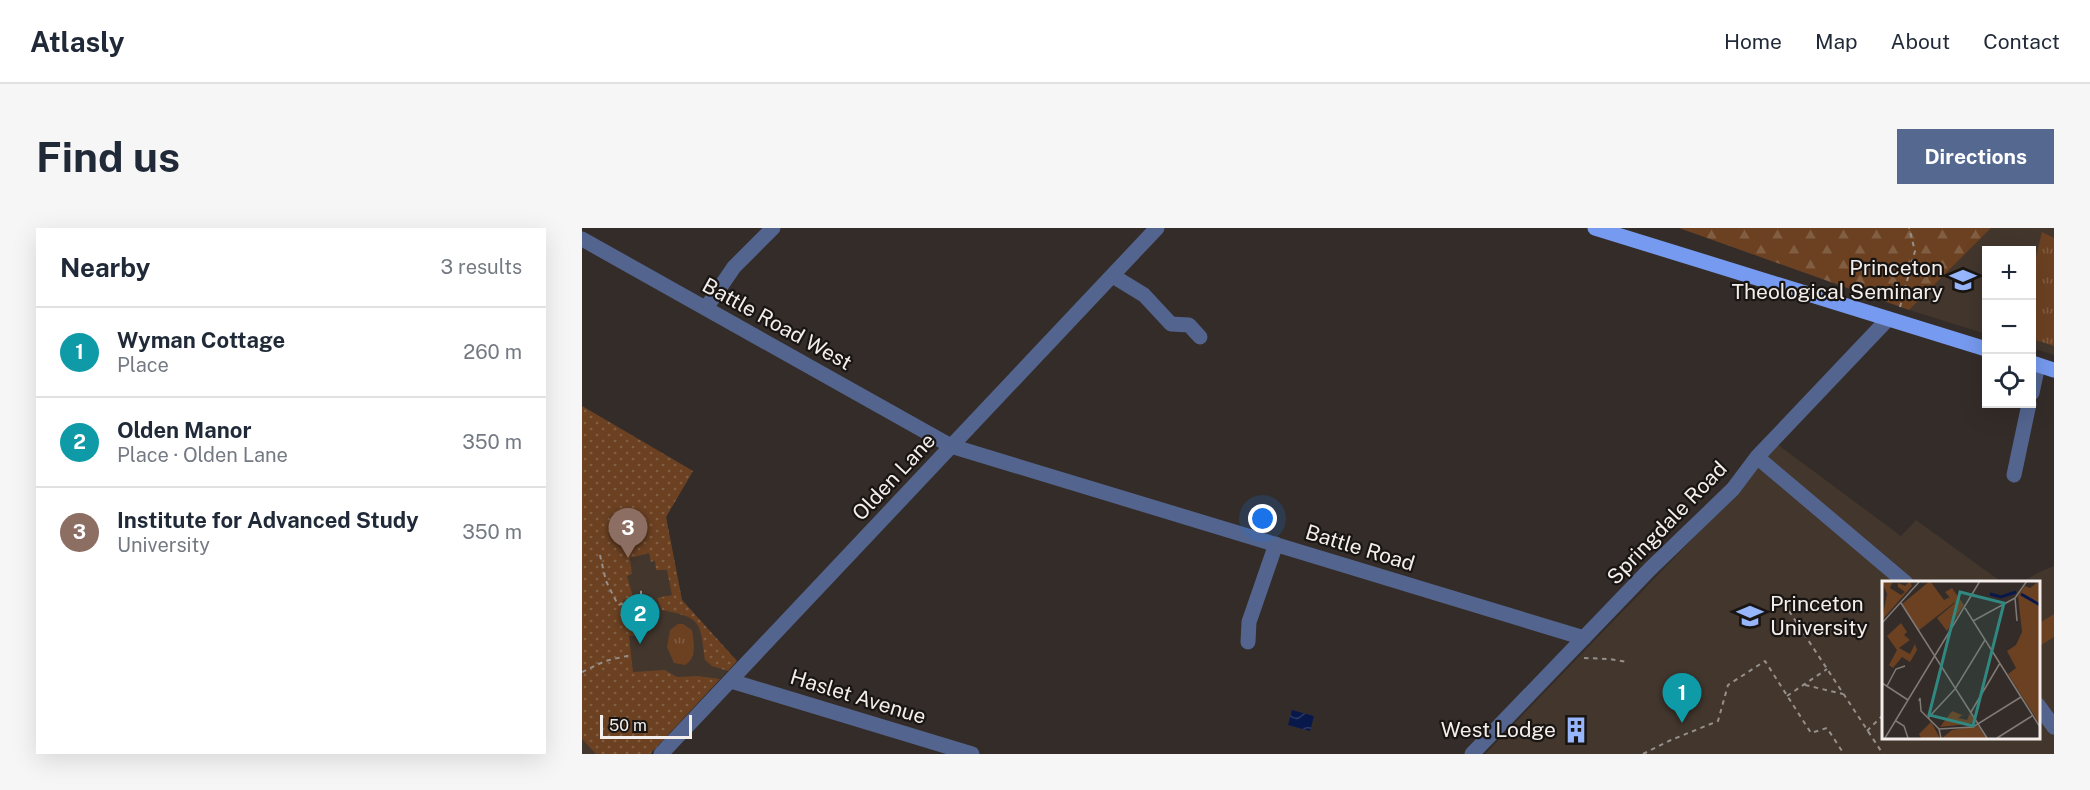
<!DOCTYPE html>
<meta charset="utf-8">
<style>
:root{--surface:#fff;--page:#f6f6f7;--text:#1f2937;--muted:#747a83;--line:#e0e1e3;--accent:#556890}
body{margin:0;font-family:"Public Sans",sans-serif;background:var(--page);color:var(--text)}
.controls{position:absolute;right:18px;top:18px;display:grid;overflow:hidden;border-radius:0px;box-shadow:0 6px 24px #0002}
.controls button{width:54px;height:54px;display:grid;place-items:center;padding:0;border:0;border-bottom:2px solid var(--line);background:var(--surface);color:var(--text);font:30px sans-serif}
.scale{position:absolute;left:18px;bottom:15px;width:92px;box-sizing:border-box;padding-left:6px;border:3px solid #f3eeeb;border-top:0;font-size:16px;line-height:21px;white-space:nowrap;color:#f3eeeb;-webkit-text-stroke:4px #191513;paint-order:stroke}
.you{position:absolute;left:681px;top:291px;width:21px;height:21px;margin:-15px;border:4px solid #fff;border-radius:50%;background:#1a73e8;box-shadow:0 0 0 9px #1a73e833}
.badge{display:grid;place-items:center;width:39px;height:39px;border-radius:50%;background:var(--accent);color:#fff;font-size:20px;font-weight:700}
.pin{position:absolute;translate:-50% -50px;filter:drop-shadow(0 2px 3px #0008)}
.pin::after{content:'';position:absolute;top:32px;width:21px;height:18px;background:inherit;clip-path:polygon(0 0,100% 0,50% 100%)}
.list{margin:0;padding:0;list-style:none}
h2{display:flex;justify-content:space-between;align-items:center;height:78px;margin:0;padding:0 24px;font-size:26px}
h2 small{font-size:20px;font-weight:400;color:var(--muted)}
.list li{display:grid;grid-template-columns:39px 1fr auto;gap:18px;align-items:center;box-sizing:border-box;height:90px;padding:0 24px;border-top:2px solid var(--line)}
.list b{display:block;font-size:22px;white-space:nowrap}
.list p{margin:0;font-size:20px;white-space:nowrap;color:var(--muted)}
.list em{font-size:20px;font-style:normal;color:var(--muted)}
.icon{flex:none;width:33px;height:33px;fill:none;stroke:currentColor;stroke-width:2;stroke-linecap:round;stroke-linejoin:round}
.map{position:relative;flex:none;width:1472px;height:526px;overflow:hidden;border-radius:0px}
header{display:flex;align-items:center;gap:36px;box-sizing:border-box;height:84px;padding:0 30px;background:var(--surface);border-bottom:2px solid var(--line)}
header strong{font-size:28px}
nav{display:flex;gap:33px;margin-inline-start:auto;font-size:21px}
.intro{display:flex;align-items:center;justify-content:space-between;box-sizing:border-box;height:144px;padding:0 36px}
h1{margin:0;font-size:42px}
.button{padding:15px 27px;border-radius:0px;background:var(--accent);color:#fff;font-size:21px;font-weight:700}
main{display:flex;gap:36px;padding:0 36px}
aside{flex:1;background:var(--surface);border-radius:0px;box-shadow:0 6px 24px #0002}
.map>svg:first-child{display:block}
.built{fill:#42362d}
.grass{fill:url(#grass-tufts)}
.forest{fill:url(#forest-firs)}
.park{fill:url(#park-dots)}
.pitch{fill:#6b4122}
.water{fill:url(#water-waves)}
.lines{fill:none;stroke-linecap:round;stroke-linejoin:round}
.path{stroke:#96908c;stroke-width:2;stroke-dasharray:4.5 4.5;stroke-linecap:butt}
.minor{stroke:#53658f;stroke-width:15}
.major{stroke:#769aef;stroke-width:15}
.labels{text-anchor:middle;stroke-width:4.5;stroke-linejoin:round;paint-order:stroke}
.poi-label{font-size:21px;fill:#f3eeeb;stroke:#191513;text-anchor:end}
.street-label{font-size:21px;fill:#f3eeeb;stroke:#191513}
.inset-river{fill:none;stroke:#09184b;stroke-width:3}
.inset-road{fill:none;stroke:#807a76;stroke-width:1.5}
.view{fill:#318881;fill-opacity:0.15;stroke:#318881;stroke-width:3}
.inset-edge{fill:none;stroke:#f3eeeb;stroke-width:3}
</style>
<header>
<strong>Atlasly</strong>
<nav><a>Home</a><a>Map</a><a>About</a><a>Contact</a></nav>
</header>
<div class="intro"><h1>Find us</h1><a class="button">Directions</a></div>
<main>
<aside>
<h2>Nearby<small>3 results</small></h2>
<ul class="list">
<li><span class="badge" style="background:#0f9aa8">1</span><div><b>Wyman Cottage</b><p>Place</p></div><em>260 m</em></li>
<li><span class="badge" style="background:#0f9aa8">2</span><div><b>Olden Manor</b><p>Place · Olden Lane</p></div><em>350 m</em></li>
<li><span class="badge" style="background:#8d6e63">3</span><div><b>Institute for Advanced Study</b><p>University</p></div><em>350 m</em></li>
</ul>
</aside>
<div class="map">
<svg width="1472" height="526" viewBox="0 0 1472 526">
<defs>
<pattern id="grass-tufts" width="24" height="20" patternUnits="userSpaceOnUse" patternTransform="scale(1.5)"><rect width="24" height="20" fill="#6b4122"/><path d="M3 7l-1-3M5 7V3M7 7l1-3M15 17l-1-3M17 17v-4M19 17l1-3" fill="none" stroke="#815d42"/></pattern>
<pattern id="forest-firs" width="22" height="20" patternUnits="userSpaceOnUse" patternTransform="scale(1.5)"><rect width="22" height="20" fill="#6b4122"/><path d="M5 1l3.5 6h-7zM16 11l3.5 6h-7z" fill="#815d42"/></pattern>
<pattern id="park-dots" width="8" height="8" patternUnits="userSpaceOnUse" patternTransform="scale(1.5)"><rect width="8" height="8" fill="#6b4122"/><path d="M2 2h.1M6 6h.1" fill="none" stroke="#815d42" stroke-width="1.8" stroke-linecap="round"/></pattern>
<pattern id="water-waves" width="16" height="10" patternUnits="userSpaceOnUse" patternTransform="scale(1.5)"><rect width="16" height="10" fill="#09184b"/><path d="M0 5q4-4 8 0t8 0" fill="none" stroke="#2d3a65"/></pattern>
</defs>
<rect width="100%" height="100%" fill="#342c28"/>
<path class="built" d="M1409,0h63v127l-22,-7v-98h-46v84l-77,-24z
M0,178l111,65 -27,46 16,83 55,61 -87,93h-68z
M1191,213l128,95 15,-16 87,63h-120v154h155v-154h-17l16,-10 17,-7v188h-569l249,-258z"/>
<path class="grass" d="M1460,4l12,6v108l-22,-7v-65z
M96,396h5l9,6c2,13 5,28 -7,35l-11,-2 -7,-16 3,-17z"/>
<path class="forest" d="M1097,0h312l-82,82z"/>
<path class="park" d="M0,178l111,65 -27,46 16,83 55,61 -9,10 -16,-5 -7,-6c-5,-39 -3,-42 -43,-50l-5,-12 15,-3 -5,-25h-11l-1,-9 -4,1 -2,-9 -19,5 2,16 -5,2 6,21 -10,4 16,34 -10,1 4,36 32,-2 12,7 21,-1 22,3 -70,75h-54l-14,-15z"/>
<path class="pitch" d="M1472,386v23l-16,10v-23z"/>
<path class="water" d="M710,482l22,6 -4,15 -22,-6z"/>
<g class="lines">
<path class="path" d="M1318,79l15,-56 -6,-23
M18,327l6,26 12,24 23,-6v-12
M1207,383l94,143
M1002,430l25,1 19,3
M0,444l23,-11 26,-6
M1223,457l38,9
M1205,468l40,-27
M1285,503l16,-16
M1061,526l28,-14 47,-19 10,-36 37,-24 46,72 16,-5 17,26"/>
<path class="minor" d="M0,11l369,207 633,192
M531,48l31,19 27,29 18,1 11,12
M124,80l28,-41 39,-39
M1450,165l6,-28
M1175,229l149,126
M1432,247l15,-71
M666,414l1,-20 27,-78
M149,453l241,73
M1456,477l16,22
M79,526l496,-526
M890,526l178,-185 83,-80 24,-32 131,-138"/>
<path class="major" d="M1013,0l391,121
M1450,135l22,7"/>
</g>
<defs>
<g id="university-bare" transform="scale(2.07)"><path d="M0-5L7-2L0 1L-7-2ZM-4 1L0 2.5L4 1V4Q0 6-4 4Z" fill="#97b6fd" stroke="#191513" stroke-width="2.5" paint-order="stroke"/></g>
<g id="building-bare" transform="scale(2.07)"><path d="M-4-6H4V6H1V3H-1V6H-4ZM-2.5-4.3h1.7v1.8h-1.7ZM.8-4.3h1.7v1.8H.8ZM-2.5-1h1.7V.8h-1.7ZM.8-1h1.7V.8H.8Z" fill="#97b6fd" stroke="#191513" stroke-width="2.5" paint-order="stroke"/></g>
</defs>
<g fill-rule="evenodd">
<use href="#university-bare" x="1381" y="52"/>
<use href="#university-bare" x="1168" y="388"/>
<use href="#building-bare" x="994" y="502"/>
</g>
<g class="labels">
<g class="poi-label">
<text x="1361" y="47">Princeton<tspan x="1361" dy="24">Theological Seminary</tspan></text>
<text x="1188" y="383" text-anchor="start">Princeton<tspan x="1188" dy="24">University</tspan></text>
<text x="974" y="509">West Lodge</text>
</g>
<g class="street-label">
<text transform="translate(195 96) rotate(29)" y="7">Battle Road West</text>
<text transform="translate(312 249) rotate(-47)" y="7">Olden Lane</text>
<text transform="translate(1085 295) rotate(-46)" y="7">Springdale Road</text>
<text transform="translate(778 320) rotate(17)" y="7">Battle Road</text>
<text transform="translate(276 469) rotate(17)" y="7">Haslet Avenue</text>
</g>
</g>
<g transform="translate(1300 353)">
<rect width="158" height="158" fill="#342c28"/>
<path d="M157,0v142l-31,-49 8,-6 -9,-17 9,-6 6,-13 -4,-36 7,-10 5,2zM49,141l9,16h-19l-2,-4zM96,145l8,12h-44l10,-8z" fill="#6b4122"/>
<path d="M11,0l-3,7 11,7 4,-3 -7,-5v-4l7,3 5,-5 2,5 -30,34 5,-26 -5,-12zM70,7l12,17 -17,26 -10,-13 18,-15 -10,-11zM19,42l6,9 -3,3 6,5 -11,8 11,6 5,-10 2,6 -7,12 -8,-5 -9,11 -4,-3 8,-15 -10,-14z" fill="#6b4122"/>
<path d="M48,0l14,19 6,-3 5,5 -37,29 -16,-27zM70,130l10,4 7,-4 -11,7 9,2 3,-7 6,10 -36,4z" fill="#6b4122"/>
<path class="inset-river" d="M108,13l11,3 15,-5M139,13l19,11"/>
<path class="inset-road" d="M19,22l86,135M83,27l75,119M91,40l42,-23M135,40l-2,-23 12,-17M0,42l38,-42M0,102l26,17M5,105l9,-17 9,-3M37,120l1,-3 1,13 18,18 2,9M89,131l29,-49M46,137l27,-29 30,-49M14,140l8,5 4,12M57,148l34,-2 48,-30M3,157l95,-157M115,157l35,-22"/>
<path class="view" d="M78,11l44,11 -31,123 -44,-11z"/>
<rect width="158" height="158" class="inset-edge"/>
</g>
</svg>
<div class="controls">
<button>+</button>
<button>−</button>
<button><svg class="icon" aria-label="locate" viewBox="0 0 24 24"><circle cx="12" cy="12" r="6"/><path d="M12 2v4M12 18v4M2 12h4M18 12h4"/></svg></button>
</div>
<div class="scale">50 m</div>
<div class="you"></div>
<div class="pin badge" style="left:1100px;top:495px;background:#0f9aa8">1</div>
<div class="pin badge" style="left:58px;top:416px;background:#0f9aa8">2</div>
<div class="pin badge" style="left:46px;top:330px;background:#8d6e63">3</div>
</div>
</main>
